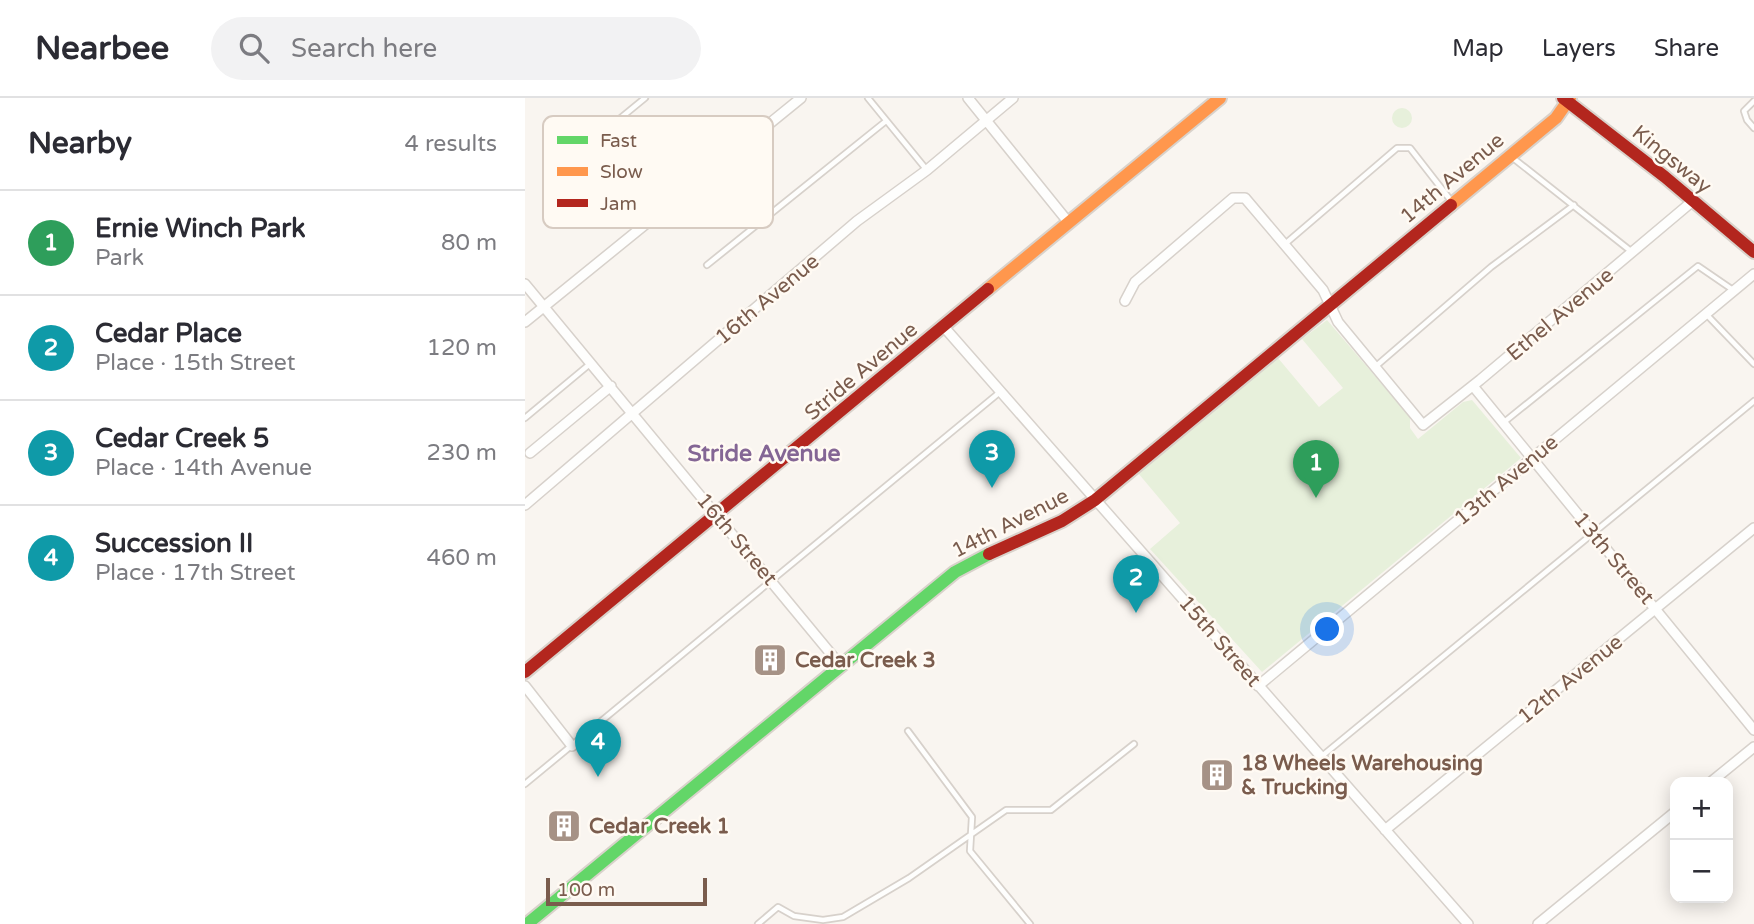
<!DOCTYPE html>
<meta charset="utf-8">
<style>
:root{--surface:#fff;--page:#f2f2f3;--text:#2b2b33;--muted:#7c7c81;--line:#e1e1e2;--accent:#7c3aed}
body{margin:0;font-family:"Varela Round",sans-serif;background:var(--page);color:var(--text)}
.controls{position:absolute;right:21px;bottom:21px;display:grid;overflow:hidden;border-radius:14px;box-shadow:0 4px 18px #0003}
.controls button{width:63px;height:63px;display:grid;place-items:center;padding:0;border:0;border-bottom:2px solid var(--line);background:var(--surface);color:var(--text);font:35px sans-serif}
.scale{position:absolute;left:21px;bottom:18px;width:161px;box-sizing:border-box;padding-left:7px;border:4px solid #7a5c4d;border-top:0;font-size:19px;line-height:24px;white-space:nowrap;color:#7a5c4d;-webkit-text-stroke:5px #fffaf3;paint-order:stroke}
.you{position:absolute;left:803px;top:532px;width:24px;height:24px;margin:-18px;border:5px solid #fff;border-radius:50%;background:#1a73e8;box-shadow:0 0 0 10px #1a73e833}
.badge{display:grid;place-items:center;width:46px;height:46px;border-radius:50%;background:var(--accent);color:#fff;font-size:23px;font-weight:700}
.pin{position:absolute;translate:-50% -58px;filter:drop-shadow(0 2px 4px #0008)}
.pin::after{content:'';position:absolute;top:37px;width:24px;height:21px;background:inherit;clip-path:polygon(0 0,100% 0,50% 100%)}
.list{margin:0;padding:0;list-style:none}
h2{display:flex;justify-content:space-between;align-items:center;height:91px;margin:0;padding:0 28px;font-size:30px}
h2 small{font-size:23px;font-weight:400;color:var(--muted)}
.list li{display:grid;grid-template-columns:46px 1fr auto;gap:21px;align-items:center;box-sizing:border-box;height:105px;padding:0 28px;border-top:2px solid var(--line)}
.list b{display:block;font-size:26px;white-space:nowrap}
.list p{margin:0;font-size:23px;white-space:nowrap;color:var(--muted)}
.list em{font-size:23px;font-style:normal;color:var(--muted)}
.icon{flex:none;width:38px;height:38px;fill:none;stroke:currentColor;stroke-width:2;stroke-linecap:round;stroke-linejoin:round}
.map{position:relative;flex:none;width:1229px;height:826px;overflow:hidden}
header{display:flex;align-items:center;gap:42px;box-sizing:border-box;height:98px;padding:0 35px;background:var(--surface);border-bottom:2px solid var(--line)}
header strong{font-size:33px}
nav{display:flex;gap:38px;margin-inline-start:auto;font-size:24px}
.search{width:490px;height:63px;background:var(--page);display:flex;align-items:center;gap:18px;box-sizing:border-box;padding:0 24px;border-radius:38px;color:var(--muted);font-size:26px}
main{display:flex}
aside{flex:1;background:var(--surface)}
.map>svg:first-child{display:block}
.green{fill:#e7f0db}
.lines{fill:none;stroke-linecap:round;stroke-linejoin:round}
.lane-casing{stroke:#d7d1cb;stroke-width:8}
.street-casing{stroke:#d7d1cb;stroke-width:12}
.fast-casing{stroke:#d9d2cb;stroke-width:16}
.slow-casing{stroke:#d9d2cb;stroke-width:16}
.jam-casing{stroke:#d9d2cb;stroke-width:16}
.lane{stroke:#fefefd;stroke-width:4.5}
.street{stroke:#fefefd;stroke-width:9}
.fast{stroke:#63d668;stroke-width:12}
.slow{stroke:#ff974d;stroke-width:12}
.jam{stroke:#b3261e;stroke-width:12}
.labels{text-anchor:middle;stroke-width:5;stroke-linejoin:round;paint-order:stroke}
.street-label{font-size:21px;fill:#7a5c4d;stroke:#fffaf3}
.poi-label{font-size:21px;font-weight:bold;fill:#7a5c4d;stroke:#fffaf3;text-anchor:start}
.neighbourhood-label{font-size:23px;font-weight:bold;fill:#846695;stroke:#fffaf3}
.key{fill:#fffaf3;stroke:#d7cbc1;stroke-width:2}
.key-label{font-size:19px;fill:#7a5c4d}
</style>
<header>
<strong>Nearbee</strong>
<div class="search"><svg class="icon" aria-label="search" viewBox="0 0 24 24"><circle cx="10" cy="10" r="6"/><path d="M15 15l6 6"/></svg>Search here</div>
<nav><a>Map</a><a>Layers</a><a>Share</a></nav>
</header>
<main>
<aside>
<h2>Nearby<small>4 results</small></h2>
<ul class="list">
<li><span class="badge" style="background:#2e9e5b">1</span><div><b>Ernie Winch Park</b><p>Park</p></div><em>80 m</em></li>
<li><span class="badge" style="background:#0f9aa8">2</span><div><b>Cedar Place</b><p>Place · 15th Street</p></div><em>120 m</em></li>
<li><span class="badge" style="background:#0f9aa8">3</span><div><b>Cedar Creek 5</b><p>Place · 14th Avenue</p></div><em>230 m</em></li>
<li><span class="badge" style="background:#0f9aa8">4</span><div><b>Succession II</b><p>Place · 17th Street</p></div><em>460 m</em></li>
</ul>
</aside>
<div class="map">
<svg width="1229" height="826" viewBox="0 0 1229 826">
<rect width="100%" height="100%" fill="#f9f5f0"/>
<path class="green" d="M867 20a10 10 0 1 1 20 0a10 10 0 1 1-20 0Z
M802,222l83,97v11l8,11 45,-37 9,-2 49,58 -259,214 -112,-123 30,-26 -42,-50 140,-115 41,49 24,-19 -41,-49z"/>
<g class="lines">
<g class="lane-casing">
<path id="lane" d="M343,0l58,71
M1229,3l-10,10 3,9 7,8
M48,59l72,-59
M988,60l119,94
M760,146l112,-96h13l42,54
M182,167l179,-144
M1181,216l48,50
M850,269l116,-100 83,-62
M0,320l66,-55
M978,325l195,-157 35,24
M383,633l64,86 -2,34 60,73
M797,658l432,-355
M0,686l475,-392
M233,826l20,-17 16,9 29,4 20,-3 66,-39 97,-68h45l83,-66"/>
</g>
<g class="street-casing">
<path id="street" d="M443,0l101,125
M0,186l316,382
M600,203l10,-19 98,-84h12l78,92 15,32 85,103 57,-45 214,-180
M0,224l276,-224
M419,229l524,597
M948,288l281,344
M5,355l81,-67
M0,407l332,-284 70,-51 86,-72
M0,588l47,60
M733,588l496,-412
M1186,684l43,-35
M860,732l369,-302
M1013,826l137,-112"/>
</g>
<g class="fast-casing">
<path id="fast" d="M2,826l428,-352 34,-18"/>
</g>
<g class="slow-casing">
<path id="slow" d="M926,107l105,-87 14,-20
M463,191l232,-191"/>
</g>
<g class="jam-casing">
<path id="jam" d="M1038,0l102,79 89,75
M464,456l73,-33 33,-21 356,-295
M0,574l463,-383"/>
</g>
<use href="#lane" class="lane"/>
<use href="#street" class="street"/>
<use href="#fast" class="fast"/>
<use href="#slow" class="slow"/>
<use href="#jam" class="jam"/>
</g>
<defs>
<g id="building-square" transform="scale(1.75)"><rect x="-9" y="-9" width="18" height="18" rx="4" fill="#a69286" stroke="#fffaf3"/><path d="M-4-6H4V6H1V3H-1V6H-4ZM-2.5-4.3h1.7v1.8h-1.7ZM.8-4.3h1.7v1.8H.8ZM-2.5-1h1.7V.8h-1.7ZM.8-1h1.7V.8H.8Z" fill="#fff"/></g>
</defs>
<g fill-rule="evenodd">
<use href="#building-square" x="245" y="562"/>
<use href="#building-square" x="692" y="677"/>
<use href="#building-square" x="39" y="728"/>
</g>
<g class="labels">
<g class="street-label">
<text transform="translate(1147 61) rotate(39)" y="7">Kingsway</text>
<text transform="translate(927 80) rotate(-40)" y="7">14th Avenue</text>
<text transform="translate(242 201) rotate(-40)" y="7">16th Avenue</text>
<text transform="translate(1035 216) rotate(-40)" y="7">Ethel Avenue</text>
<text transform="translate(336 273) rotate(-40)" y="7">Stride Avenue</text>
<text transform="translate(981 382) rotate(-40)" y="7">13th Avenue</text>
<text transform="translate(485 425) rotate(-27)" y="7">14th Avenue</text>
<text transform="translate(212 441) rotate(50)" y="7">16th Street</text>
<text transform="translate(1089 460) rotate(50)" y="7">13th Street</text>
<text transform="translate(695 543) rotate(49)" y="7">15th Street</text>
<text transform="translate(1045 581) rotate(-39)" y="7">12th Avenue</text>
</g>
<g class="poi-label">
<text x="270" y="569">Cedar Creek 3</text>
<text x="716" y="672">18 Wheels Warehousing<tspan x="716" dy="24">&amp; Trucking</tspan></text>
<text x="64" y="735">Cedar Creek 1</text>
</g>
<g class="neighbourhood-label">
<text x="239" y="363">Stride Avenue</text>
</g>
</g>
<rect x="18" y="18" width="230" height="112" rx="10" class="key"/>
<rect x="32" y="38" width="31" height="8" fill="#63d668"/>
<rect x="32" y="69" width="31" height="9" fill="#ff974d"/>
<rect x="32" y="101" width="31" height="8" fill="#b3261e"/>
<g class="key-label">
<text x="75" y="49">Fast</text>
<text x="75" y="80">Slow</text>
<text x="75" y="112">Jam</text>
</g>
</svg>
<div class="controls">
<button>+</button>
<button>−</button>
</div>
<div class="scale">100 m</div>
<div class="you"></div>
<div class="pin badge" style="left:791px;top:400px;background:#2e9e5b">1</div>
<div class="pin badge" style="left:611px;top:515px;background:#0f9aa8">2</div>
<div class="pin badge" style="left:467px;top:390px;background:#0f9aa8">3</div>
<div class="pin badge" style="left:73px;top:679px;background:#0f9aa8">4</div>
</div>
</main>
